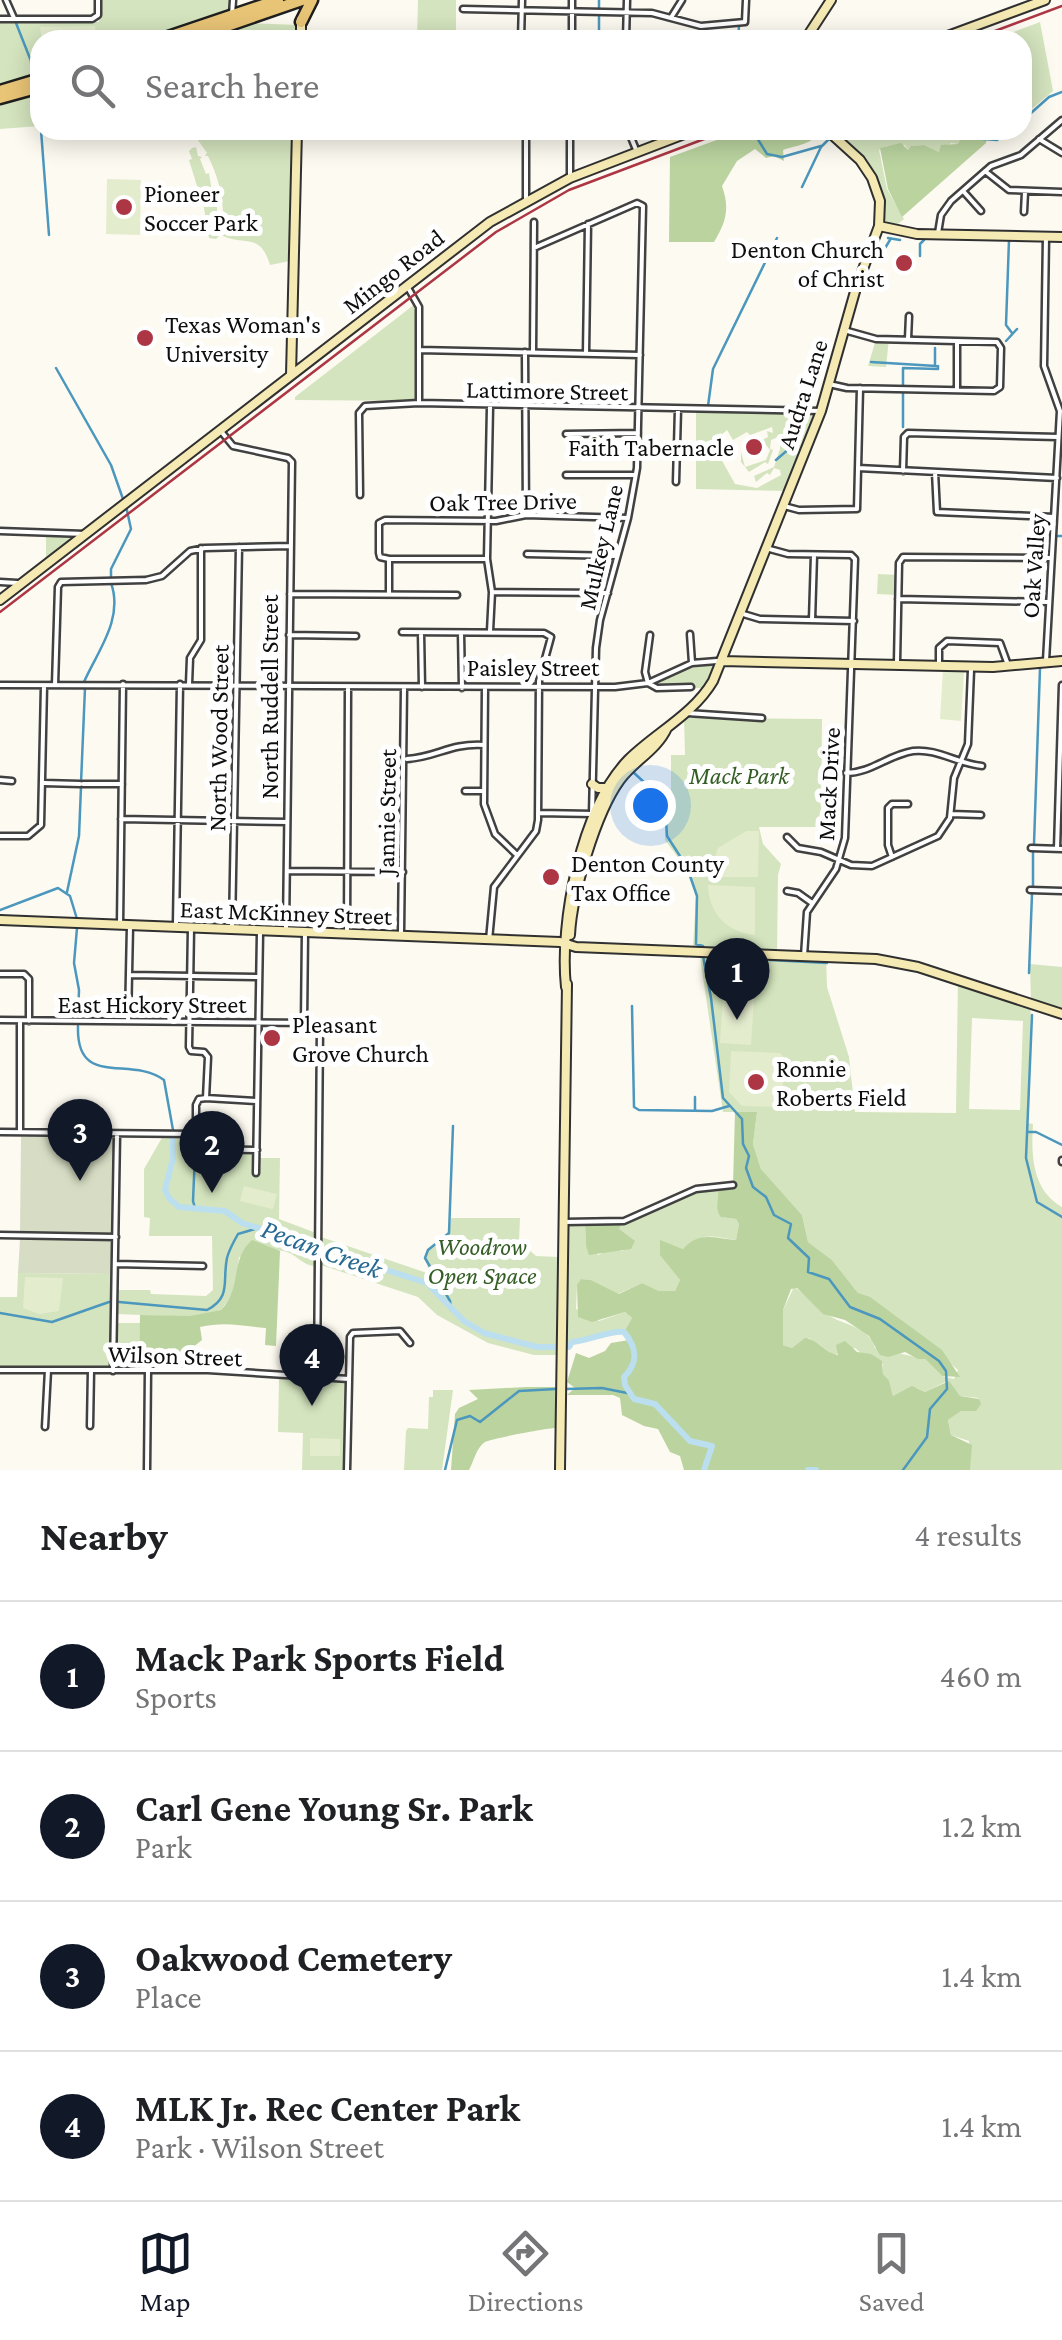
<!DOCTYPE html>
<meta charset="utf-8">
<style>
:root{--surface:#fff;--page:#f2f2f2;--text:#202124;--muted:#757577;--line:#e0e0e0;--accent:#111827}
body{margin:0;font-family:"Crimson Pro",serif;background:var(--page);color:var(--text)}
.you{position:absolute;left:650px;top:805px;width:35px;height:35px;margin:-25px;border:8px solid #fff;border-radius:50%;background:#1a73e8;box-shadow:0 0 0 15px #1a73e833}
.badge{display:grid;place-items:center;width:65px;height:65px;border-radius:50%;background:var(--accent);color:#fff;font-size:32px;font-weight:700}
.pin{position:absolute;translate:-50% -82px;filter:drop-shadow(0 2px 5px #0008)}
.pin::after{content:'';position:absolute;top:52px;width:35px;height:30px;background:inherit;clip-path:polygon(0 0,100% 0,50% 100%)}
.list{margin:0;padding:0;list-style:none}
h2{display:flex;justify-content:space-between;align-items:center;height:130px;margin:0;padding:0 40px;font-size:42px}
h2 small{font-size:32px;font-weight:400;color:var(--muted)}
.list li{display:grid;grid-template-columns:65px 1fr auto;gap:30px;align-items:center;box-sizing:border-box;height:150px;padding:0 40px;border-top:2px solid var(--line)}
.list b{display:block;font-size:38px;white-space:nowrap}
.list p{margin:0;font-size:32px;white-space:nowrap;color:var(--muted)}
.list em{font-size:32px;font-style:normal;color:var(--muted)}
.icon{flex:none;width:55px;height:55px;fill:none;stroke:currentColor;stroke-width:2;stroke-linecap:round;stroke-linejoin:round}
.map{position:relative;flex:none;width:1062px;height:1470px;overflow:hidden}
.search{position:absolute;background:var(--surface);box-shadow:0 5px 25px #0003;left:30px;right:30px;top:30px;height:110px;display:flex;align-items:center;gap:25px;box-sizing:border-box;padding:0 35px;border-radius:30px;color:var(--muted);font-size:38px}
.sheet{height:730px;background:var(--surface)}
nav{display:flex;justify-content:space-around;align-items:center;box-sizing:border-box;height:140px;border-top:2px solid var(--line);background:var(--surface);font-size:28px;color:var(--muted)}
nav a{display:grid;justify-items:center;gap:5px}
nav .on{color:var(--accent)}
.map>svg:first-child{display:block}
.green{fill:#d4e4be;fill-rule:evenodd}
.forest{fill:#bad39f}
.cemetery{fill:#d7ddc4}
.pitch{fill:#e4ecce}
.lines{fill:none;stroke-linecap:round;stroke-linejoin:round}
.stream{stroke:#4b97bd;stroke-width:2.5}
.river{stroke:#bbdfef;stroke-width:6}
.street-casing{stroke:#414141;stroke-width:9}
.secondary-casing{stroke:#303030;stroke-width:12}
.primary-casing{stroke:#1f1f1f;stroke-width:15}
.street{stroke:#fff;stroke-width:4}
.secondary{stroke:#f5eab3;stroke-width:8}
.primary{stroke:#e8c476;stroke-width:10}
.rail{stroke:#ad3644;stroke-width:2.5}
.poi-dot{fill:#ad3644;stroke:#fff;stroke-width:4}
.labels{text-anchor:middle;stroke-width:10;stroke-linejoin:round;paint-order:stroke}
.poi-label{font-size:25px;fill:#0e0e0e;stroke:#fff;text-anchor:start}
.street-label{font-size:25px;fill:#0e0e0e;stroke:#fff}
.park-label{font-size:25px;font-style:italic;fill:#355e26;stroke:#fff}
.water-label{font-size:28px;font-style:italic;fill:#266a91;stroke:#fff}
</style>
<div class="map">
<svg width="1062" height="1470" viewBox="0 0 1062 1470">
<rect width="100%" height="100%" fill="#fdfaf1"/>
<path class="green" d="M100,0h130l-3,14 -79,26h-108v36l-40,11v-66l99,1z
M418,0h38v40h-39z
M1040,22l13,69 -31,26v-77h-30z
M250,23l48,2 -1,15h-97z
M40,92v34l-40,3v-26z
M191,130h104l-5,131 -20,4c-10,-33 -24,-19 -47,-29 1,-34 -1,-50 -15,-80h-3l2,-3z
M827,130h180l-10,6 -14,-4 -10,7 -12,1 -3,4 -7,-1 -12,9 -15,-7 -13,1 -3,4 -3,-5 -18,1 -8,4 8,39 17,30 -11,9 -14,-2c1,-49 -19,-64 -52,-96z
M192,148l4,-1 2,9 4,1 -2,2 6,15 3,-1 3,19 3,1 -2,1 2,9h2v20l2,1 -2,2 2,10 -3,3 -7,-1 -5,-30 -9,-20 2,-2 -8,-26 3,-1 -3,-8z
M415,304v97l-120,-1v-3z
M889,338l-3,29 -18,-1 8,-27z
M696,409l125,2 -31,80 -94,-2zM772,427l1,6 -6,-2 1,6 -6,3 8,10 -4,10 -21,7 -4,-15v10l8,10 16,-10 3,2 5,-14 -3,-1 1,-9 9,-4v13l-6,18 -20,9 2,6 11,-9 3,2 4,-7 6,2 1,5 -24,13 -22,-4 -15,-27 8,-15 -8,-6 7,-6 6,10 14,-8 3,3z
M46,534l32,2 -32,26z
M878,574l21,1 -1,20 -21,-1z
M719,661l-14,27h-48l-9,-5 43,-20z
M684,718l138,1 -1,108h-62l4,17 18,20 -3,11 -1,79 49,2 1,31 22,70 6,55 101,1 2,-133 73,23 -1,-39 32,3v47l-31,-9 -4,118 6,1c-2,31 -1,66 29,83v263h-92l-1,-29 -18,-6 -3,-15 31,-22 -19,-2 -13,-15 -22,11 -8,-4 -24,8 -4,-16 -6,-6v-10l-12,-10h-9l-7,-6 -21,7 -25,-17 -17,10 -9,-3v-35l11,-23c11,7 19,17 30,25 15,13 45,13 51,36l50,11 17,17 12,3 4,-9 -62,-54 -38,-23 -26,-33 -24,-18 -6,-27 -41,-46 -8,-25 4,-32h-34l-24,-162 -6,-3 3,-51 -11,-29 -20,-27v-32l6,-1v-52h14zM972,1018l51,3 -3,89 -51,-1z
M163,1136h29v15l61,2v5h27l-1,61 37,14 -1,33c-14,-1 -19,-13 -32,-15 -13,-2 -31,4 -44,6l-4,34 -14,19 -31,7 -73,-3v-24h33l1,4 55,2 7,-6 -1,-54h-63l1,-18 -6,-1v-48z
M717,1185c4,12 0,20 5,32l14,2 3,5 -3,16c-28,-4 -29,-8 -53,9l-14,-5 -3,18 14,18 -5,11h-16l-17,-8 -24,11 -27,-14 -10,-1 -4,7 -1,23 23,12 26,-9 7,6 -8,14 -7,-1 -54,16 1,-125h21l1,24 12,9 14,-6 11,2v-16l-4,-6 5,-8 64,-29z
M451,1218h69l-1,23 17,15 22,1v98h-24l-46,-12 -51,-28 -19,-18 -97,-32v-28l109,37c-11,-28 4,-23 19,-41z
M18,1273l94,1 -2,93h-110v-70h17z
M116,1323h24l-1,44h-24z
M279,1378l67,3 -3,89h-41l1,-37 -25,-1z
M433,1390h20l-11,80h-38l2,-39 2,-3 20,1 1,-32h4z"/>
<path class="forest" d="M744,130h76c-5,14 -23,15 -37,20l1,11 -10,-5 -8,2 -11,-9 -18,12 -15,25c8,23 4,36 -8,56h-45l1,-85z
M983,132l4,4 -1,7 -84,74 -14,-28 -8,-41 21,-5 7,7 3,-4 13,-1 15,7 2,-7 17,-1 2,-4 13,-1z
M735,1112h22l-4,32 8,25 41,46 6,27 24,18 26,33 12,4 72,53 18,27 -18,-1 -17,-17h-7l-13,-7 -17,5 -8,-2 -11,-19 -24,-16 -22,-6 -26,-26 -6,1 -8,21v35l9,3 13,-10c12,1 20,15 33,17l-2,-10 9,-4 12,11 14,2 11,7 1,13 6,6 4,16 19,-10 13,6 24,-11 11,15 19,3 2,5 -5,7h-15l-13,9 3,15 21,10 -2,25h-286l-4,-14 -10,-4 -12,-23 -14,-3 -22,-11 -2,-17 -7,-3h-46l8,-7 -8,-6 9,-29 13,5 16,-7 6,-8 18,-3 -5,-8 8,-14 -7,-6 -33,10 -14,-5 -1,-32 4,-6 10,1 28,14 23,-11 17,8h16l5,-11 -20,-25v-15l23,9c16,-18 31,-11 53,-9l3,-16 -3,-5 -15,-2c-8,-9 0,-20 -4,-32h16z
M624,1221l-5,8 16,12 -4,8 -42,6 -3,-9 -1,-24z
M252,1240l28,11 -4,95 -11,-1 1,-17c-24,-2 -41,-7 -66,-1l2,13 -14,11v16h-49l1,-52 50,1 31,-6c22,-23 8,-49 31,-70z
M526,1387h29v41c-7,0 -66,11 -70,14 -9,6 -11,19 -16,28h-18l4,-56 4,-6 19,-9 -9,-9z"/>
<path class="cemetery" d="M21,1137h92v97l-93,-1z
M20,1239l91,1 1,34 -94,-1z"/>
<path class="pitch" d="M95,26l2,14h-55l-2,-13z
M107,179l34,1 -1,55 -34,-1z
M943,670l21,2 -3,49 -21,-2z
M746,831h13l-1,46h-49l9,-29z
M708,885l47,2v48c-28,-3 -46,-21 -47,-50z
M731,971l25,1 -1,18 -25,-1z
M723,996l31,2 -3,47 -31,-2z
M731,1051l49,2 4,5 -2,49 -40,-1 -13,-14z
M244,1186l33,8 -4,15 -33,-8z
M25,1277l38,1 -4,33 -20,3 -16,-6z
M310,1438l30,1v17h-30z"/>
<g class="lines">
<path class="stream" d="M599,8v-8
M599,14v24l23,1
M16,23l15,38 1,14
M630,40h9
M738,40l1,-14
M35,96l5,12
M1022,121l27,-24 13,-5
M40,123v5
M41,130l8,105
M752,130l15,24 15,3 39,-11
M840,135h90l67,5 15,-10
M802,187l19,-40 8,-8
M888,238l12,2
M1009,240l-3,85 6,8
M882,253l8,-13
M920,256v-12l4,-4
M1006,341l11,-12
M871,362l65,4
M935,365v-17
M56,368l55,97 12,34
M708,406l5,-37 64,-131
M903,427v-59l35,1v-3
M776,460l14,-12 12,-28
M1057,536h5
M111,578v-9l20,-40 -5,-23
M84,682c13,-30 40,-63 27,-99
M633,772l13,12
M81,783l4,-95
M649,787l16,16 2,33 20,31 10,29 -1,48 7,2
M1034,844l6,-176
M1033,886v-33
M67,892l12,-56 2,-49
M0,910l58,-22 12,8 7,23
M77,928l-3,35 5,27 -1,27
M655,954l32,2
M698,956l68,3
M703,956l8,42 12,100 19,21 1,25 6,12 -3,12 7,19 13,10 8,18 17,9 -3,14 21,20 -1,14 21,7 21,28 30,12 59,42 7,10 1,18 -17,20 -3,28 -24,33
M770,960l57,3
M1029,973l3,-79
M632,1006l2,101 5,3 73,1 17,-5
M1032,1015l-6,143 11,44 25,15
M78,1026c-2,63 52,29 86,54l9,50
M695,1097v14
M1027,1132h9l26,13
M195,1208l-2,-7 2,-47
M119,1302l88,8c25,-13 15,-29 20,-52 2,-8 7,-17 11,-24l20,-6
M451,1310l-1,-9 -25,-43 3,-8 21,-17 4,-107
M0,1313l52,9 57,-20
M565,1389l37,-1 30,6
M445,1470l12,-50 13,-4 10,6 39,-31 37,-2"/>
<path class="river" d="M173,1138v20l-8,32 4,8 10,9 46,4 17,12 42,13 53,24 15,-1 75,24 37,38 20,12 53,14h32l3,-5c14,-1 40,-12 52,-10 14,17 14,31 0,45l1,8 9,14 21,5 35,37 22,5 -8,24
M808,1470h8"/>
<g class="street-casing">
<path id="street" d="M6,0l8,18
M463,9l189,4 49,13 44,-4 1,-22
M232,15l1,-15
M672,16l10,-16
M0,19h92l6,-4v-15
M521,40l1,-40
M572,40v-40
M626,40l1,-40
M570,130v48
M628,130l9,22
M1039,139l23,14
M985,171l24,19 53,2
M964,192l17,19
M526,199v-69
M1024,212l1,-20
M938,233l3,-18 10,-14 40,-35 30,-11 41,-35
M1046,237l-2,129 16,45 -14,250
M534,248l103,-45 6,3 -6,262 -9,50 -28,102 -4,28 -4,166
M407,286l12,21v96
M908,339l1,-23
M419,350l221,5
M525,352l1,163
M533,352l1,-130
M586,353l2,-129
M829,384l18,4 147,3 6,-4 1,-39 -4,-6 -121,-3 -32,-9
M957,390v-48
M490,407l-3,152 5,33 -2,39
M220,430l13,16 55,12 4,4 -6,467
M566,434l72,-1
M858,468l199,10
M903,471l1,-34 4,-4 150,4
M935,472l2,40 117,5
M566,475h69
M676,482l2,-73
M360,495l-1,-82 6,-7 54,-3 402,8
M784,506l15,4 58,-1 3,-121
M0,531l85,3
M766,548l22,6 63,1 4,4 -10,279 -9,31 -29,43 -3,44
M527,554l90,2
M389,559l-9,-2 -1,-4v-30l6,-3 111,1 30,-6 102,3
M389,559h98
M389,559v35
M0,582l17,1
M492,592l116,1
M290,594l167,1
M898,599l150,3
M740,613l20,6 94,2
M812,620l2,-65
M402,632l142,1 7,4 -12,44 -1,139 -2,11 -42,56 -5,53
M421,633l1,54
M461,633l1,55
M690,634l2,29
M289,635l67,1
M650,635l-5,37 3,11 9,5 34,-1
M897,662l2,-99 4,-6 148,1
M939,665v-17l8,-7 53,2 8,22
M189,684l1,-26 11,-18v-92
M0,685l615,2 33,-4 44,-20 25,-2
M55,685l3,-98 3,-5 85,-2 16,-4 28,-25 15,-3 85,-2
M485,688l-1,116 11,30 22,21
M687,713l75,5
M407,759c31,-2 42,-16 77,-14
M846,773c25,0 42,-18 67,-22 24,-3 45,13 69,15
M0,780l12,1
M44,783l36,1
M83,784h39
M465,791h18
M538,813l56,1
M951,814l30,1
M121,819l166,3
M0,836h28l13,-11 3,-139
M787,837l11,11 23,4 30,13 21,1 66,-30 12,-18 4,-40 14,-34 3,-74
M1031,848l31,1
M1057,849l5,-164
M892,857l-4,-12v-37l4,-4h16
M287,871l116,1
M1030,890l32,1
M787,891l11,2 14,10
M176,924l4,-240
M120,925l3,-241
M191,928l-2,119 2,4 13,1 4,5 -2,41 -7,1 -3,6v44l61,1
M232,929l7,-382
M347,933l1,-245
M401,933l3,-245
M0,974h24l5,5v42
M130,975l129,2
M0,1020l312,3 8,3 -3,351
M128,1021l2,-95
M304,1023l1,-91
M206,1098l50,3
M0,1132l195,2
M20,1132v-110
M1062,1160v2
M256,1173l4,-240
M564,1222l60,-1 72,-32 37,-4
M0,1235l116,2
M116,1264l87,2
M0,1370h208l141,9
M113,1371l4,-237
M90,1426l1,-56
M45,1427l3,-57
M147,1470l1,-100
M347,1470l3,-133 3,-4 47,-2 10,12"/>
</g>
<g class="secondary-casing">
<path id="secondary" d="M301,40v-20
M805,40l26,-40
M937,40l108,-40
M879,226l38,8 145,3
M291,375l6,-245
M0,600l490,-378 80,-44 125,-48
M722,661l271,6 69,-6
M592,784l6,4h9
M0,920l560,22 16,5 300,12 42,8 144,47
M570,935c2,-41 26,-122 50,-155 14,-19 37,-30 47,-52
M566,987c-7,-65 15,-178 62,-227 27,-27 65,-45 85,-79l108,-270 35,-123 23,-62 1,-25 -8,-23 -12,-18 -33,-30
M560,1470l7,-486"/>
</g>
<g class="primary-casing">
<path id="primary" d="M301,22l11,-22
M159,40l119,-40
M186,40l116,-40
M0,91l40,-12
M0,98l40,-11"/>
</g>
<use href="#street" class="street"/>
<use href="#secondary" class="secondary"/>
<use href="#primary" class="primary"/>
<path class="rail" d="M971,40l91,-34
M0,612l496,-380 73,-42 159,-60"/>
</g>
<g class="poi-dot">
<circle cx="124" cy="207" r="10"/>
<circle cx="904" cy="263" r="10"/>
<circle cx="145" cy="338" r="10"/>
<circle cx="754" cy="447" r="10"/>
<circle cx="551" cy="877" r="10"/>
<circle cx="272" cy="1038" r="10"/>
<circle cx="756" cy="1082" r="10"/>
</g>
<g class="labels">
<g class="poi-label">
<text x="144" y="202">Pioneer<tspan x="144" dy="29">Soccer Park</tspan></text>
<text x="884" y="258" text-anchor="end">Denton Church<tspan x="884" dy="29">of Christ</tspan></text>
<text x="165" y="333">Texas Woman's<tspan x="165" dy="29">University</tspan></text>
<text x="734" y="456" text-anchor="end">Faith Tabernacle</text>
<text x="571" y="872">Denton County<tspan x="571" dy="29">Tax Office</tspan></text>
<text x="292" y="1033">Pleasant<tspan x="292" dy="29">Grove Church</tspan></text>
<text x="776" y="1077">Ronnie<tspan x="776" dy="29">Roberts Field</tspan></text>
</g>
<g class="street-label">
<text transform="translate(393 271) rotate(-38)" y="9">Mingo Road</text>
<text transform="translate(547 390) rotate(1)" y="9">Lattimore Street</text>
<text transform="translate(802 394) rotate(-72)" y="9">Audra Lane</text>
<text transform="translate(503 501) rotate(-1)" y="9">Oak Tree Drive</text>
<text transform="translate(600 547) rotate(-77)" y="9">Mulkey Lane</text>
<text transform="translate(1033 566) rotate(-86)" y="9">Oak Valley</text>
<text x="533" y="676">Paisley Street</text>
<text transform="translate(269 697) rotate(-90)" y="9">North Ruddell Street</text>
<text transform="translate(218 738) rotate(-89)" y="9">North Wood Street</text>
<text transform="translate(828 784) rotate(-87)" y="9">Mack Drive</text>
<text transform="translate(386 812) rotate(-89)" y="9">Jannie Street</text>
<text transform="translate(286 912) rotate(2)" y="9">East McKinney Street</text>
<text x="152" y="1013">East Hickory Street</text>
<text transform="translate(175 1355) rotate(2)" y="9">Wilson Street</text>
</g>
<g class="park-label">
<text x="739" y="784">Mack Park</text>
<text x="482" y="1255">Woodrow<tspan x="482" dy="29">Open Space</tspan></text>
</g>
<g class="water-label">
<text transform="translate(322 1248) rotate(20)" y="10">Pecan Creek</text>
</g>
</g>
</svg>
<div class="you"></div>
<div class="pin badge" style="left:737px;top:1020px">1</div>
<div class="pin badge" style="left:212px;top:1193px">2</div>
<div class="pin badge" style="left:80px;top:1181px">3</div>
<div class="pin badge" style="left:312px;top:1406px">4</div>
<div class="search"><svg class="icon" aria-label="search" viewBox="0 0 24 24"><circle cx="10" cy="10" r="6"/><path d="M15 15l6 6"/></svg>Search here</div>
</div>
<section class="sheet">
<h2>Nearby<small>4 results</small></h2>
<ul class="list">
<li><span class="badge">1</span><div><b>Mack Park Sports Field</b><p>Sports</p></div><em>460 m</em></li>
<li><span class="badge">2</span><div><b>Carl Gene Young Sr. Park</b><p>Park</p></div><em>1.2 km</em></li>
<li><span class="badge">3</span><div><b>Oakwood Cemetery</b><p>Place</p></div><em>1.4 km</em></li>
<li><span class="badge">4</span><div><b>MLK Jr. Rec Center Park</b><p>Park · Wilson Street</p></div><em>1.4 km</em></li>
</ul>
</section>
<nav>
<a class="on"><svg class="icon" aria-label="map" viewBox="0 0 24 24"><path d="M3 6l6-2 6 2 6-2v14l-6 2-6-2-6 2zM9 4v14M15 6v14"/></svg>Map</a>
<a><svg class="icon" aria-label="directions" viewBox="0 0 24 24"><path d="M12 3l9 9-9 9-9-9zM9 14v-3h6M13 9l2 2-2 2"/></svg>Directions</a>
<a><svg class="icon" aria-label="saved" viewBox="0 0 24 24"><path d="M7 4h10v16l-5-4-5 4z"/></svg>Saved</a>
</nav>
